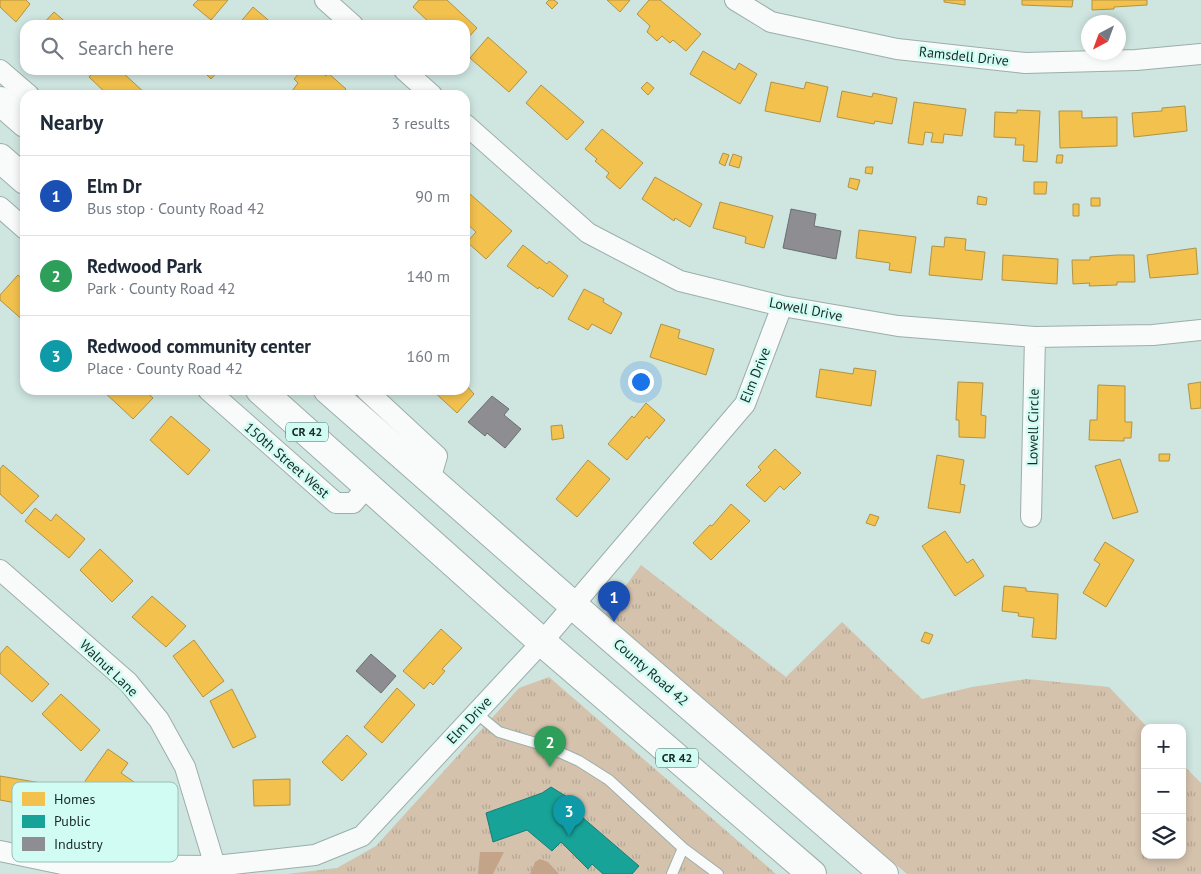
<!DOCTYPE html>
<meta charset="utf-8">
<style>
:root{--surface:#fff;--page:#f6f6f7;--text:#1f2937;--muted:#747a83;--line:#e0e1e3;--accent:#586b67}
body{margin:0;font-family:"PT Sans",sans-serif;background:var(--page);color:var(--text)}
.controls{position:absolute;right:15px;bottom:15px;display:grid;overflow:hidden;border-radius:10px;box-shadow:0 2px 8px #0003}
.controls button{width:45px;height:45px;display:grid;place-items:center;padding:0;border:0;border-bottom:1px solid var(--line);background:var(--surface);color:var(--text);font:25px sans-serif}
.compass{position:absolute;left:1081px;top:15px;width:45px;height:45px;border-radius:50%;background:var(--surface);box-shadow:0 2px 8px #0003;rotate:221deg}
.you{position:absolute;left:640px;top:381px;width:18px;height:18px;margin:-12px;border:4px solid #fff;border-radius:50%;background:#1a73e8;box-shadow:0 0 0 8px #1a73e833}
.badge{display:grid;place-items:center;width:32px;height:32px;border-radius:50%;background:var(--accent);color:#fff;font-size:16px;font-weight:700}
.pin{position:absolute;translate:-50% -41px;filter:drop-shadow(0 1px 2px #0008)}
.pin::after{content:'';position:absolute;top:26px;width:18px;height:15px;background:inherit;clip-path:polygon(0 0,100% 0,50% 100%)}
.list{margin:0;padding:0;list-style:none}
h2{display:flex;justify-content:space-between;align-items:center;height:65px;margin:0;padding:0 20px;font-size:21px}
h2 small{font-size:16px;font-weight:400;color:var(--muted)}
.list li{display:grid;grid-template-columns:32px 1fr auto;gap:15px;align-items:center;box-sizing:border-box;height:80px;padding:0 20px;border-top:1px solid var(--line)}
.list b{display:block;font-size:19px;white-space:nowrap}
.list p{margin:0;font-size:16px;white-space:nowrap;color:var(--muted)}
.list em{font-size:16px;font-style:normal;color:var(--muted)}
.icon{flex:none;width:28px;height:28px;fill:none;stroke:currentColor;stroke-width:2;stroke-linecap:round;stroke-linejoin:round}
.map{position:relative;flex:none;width:1201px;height:874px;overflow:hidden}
.search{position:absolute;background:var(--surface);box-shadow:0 2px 8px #0003;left:20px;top:20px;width:450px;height:55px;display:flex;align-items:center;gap:12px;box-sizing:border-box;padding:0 18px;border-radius:15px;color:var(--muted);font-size:19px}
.panel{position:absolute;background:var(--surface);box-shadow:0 2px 8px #0003;left:20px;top:90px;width:450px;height:305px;border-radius:15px}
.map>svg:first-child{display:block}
.park{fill:url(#park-tufts)}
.water{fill:#c4a488}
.homes{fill:#f2c14e;stroke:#b19342}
.public{fill:#17a398;stroke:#177e76}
.industry{fill:#8d8d92;stroke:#6a6f72}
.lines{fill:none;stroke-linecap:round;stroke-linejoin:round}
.service-casing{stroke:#9caeaa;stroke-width:12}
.minor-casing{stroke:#9caeaa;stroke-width:22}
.trunk-casing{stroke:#9caeaa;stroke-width:30}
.service{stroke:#f8fbfa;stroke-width:10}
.minor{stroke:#f8fbfa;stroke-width:20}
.trunk{stroke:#f8fbfa;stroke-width:28}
.labels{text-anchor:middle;stroke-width:5;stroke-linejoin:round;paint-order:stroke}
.shield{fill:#d1fcf3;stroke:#506864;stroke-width:1}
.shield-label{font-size:12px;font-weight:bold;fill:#182926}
.street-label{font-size:14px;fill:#182926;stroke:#d1fcf3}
.key{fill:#d1fcf3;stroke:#9abdb6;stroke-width:1}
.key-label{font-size:14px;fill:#182926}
</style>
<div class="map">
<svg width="1201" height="874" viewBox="0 0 1201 874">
<defs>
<pattern id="park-tufts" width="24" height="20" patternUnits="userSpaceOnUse" patternTransform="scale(1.25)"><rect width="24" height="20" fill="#d4c2ad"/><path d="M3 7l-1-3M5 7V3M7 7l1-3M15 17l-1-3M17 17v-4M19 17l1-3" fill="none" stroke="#b5a795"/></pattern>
</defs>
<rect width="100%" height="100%" fill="#cee5e0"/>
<path class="park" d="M641,565l145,112 56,-55 80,77 50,-12 55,-8 82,8 39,41h-3v127h37v-91l19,19v91h-294l-305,-256z
M549,677l227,197h-489l50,-6 39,-22 143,-158z"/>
<path class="water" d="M480,852h24l-11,22h-15z
M540,859l8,3 11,12h-29l5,-12z"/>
<path class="homes" d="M0,0h26l4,4 -14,18 -16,-15z
M198,0h30l-17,20 -18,-15z
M419,0h28l30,28 -12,13v-16h-33l-19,-18z
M549,0h5l4,3 -6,6 -6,-6z
M607,0h23l-10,12z
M649,0h11l41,34 -15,17 -13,-11 -3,3 -8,-7 -5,5 -10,-9 3,-6 -13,-12z
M944,0h21v5l-21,-3z
M1022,0h51l-1,7 -50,-2z
M1092,0h55v5l-33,2v2l-22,1z
M253,7l21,18h-36z
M54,12l15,13h-27z
M488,37l39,35 -18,20 -39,-34z
M703,51l32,19 4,-7 18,11 -17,30 -50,-30z
M95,70h25l27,25h-39l-19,-18z
M205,70h14l-8,9 -8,-8z
M302,70h17l7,6 2,-3 18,16 -6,6h-43l-5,-4 6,-8 -4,-4z
M647,82l7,6 -6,7 -7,-7z
M771,82l33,7 2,-7 22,5 -8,35 -55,-11z
M541,85l43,37 -17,18 -41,-37z
M842,91l30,6 1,-4 24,5 -5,26 -17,-3 -1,3 -37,-7z
M914,102l52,7 -4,27 -18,-2 -1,9 -12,-1 2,-9 -8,-1 -2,13 -15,-2z
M1185,106l2,25 -53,6 -2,-24 30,-2v-3z
M1017,110l23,1 -3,51 -14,-1 1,-16h-9l1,-7 -22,-1 1,-25 22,1z
M1059,111h23v7l35,-1v29l-57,2z
M602,129l41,34 -23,26 -14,-12 3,-4 -14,-12 2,-2 -12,-10z
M723,153l6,2 -4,11 -6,-3z
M733,154l9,3 -3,11 -10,-3z
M1057,155h6l-1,8h-6z
M866,167h7l-1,7 -7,-1z
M655,177l47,27 -12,23 -15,-9 -1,3 -32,-22z
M850,178l10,2 -3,10 -9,-3z
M1034,182h13l-1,12h-12z
M470,194l42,37 -26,28 -19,-17 9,-10 -11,-10v-23z
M978,196l9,2 -1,7 -9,-1z
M1091,198h9v8h-9z
M720,202l53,14 -9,32 -19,-5 1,-6 -33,-9z
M1073,204h6v12h-6z
M859,230l57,7 -5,36 -22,-3 1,-7 -34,-5z
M945,237l21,2 -1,11 20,2 -3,28 -53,-5 3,-29 12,1z
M523,245l24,19 2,-3 19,15 -15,21 -14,-10 -1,2 -31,-23z
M1196,248l2,26 -48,4 -3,-23z
M1003,255l55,4 -1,25 -55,-4z
M1117,255h17l1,27h-18v3l-28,1 1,-3 -17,1 -1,-24h18v-3z
M18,275l7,6v41l-25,-22v-5z
M584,289l20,10 -1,3 19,11 -11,21 -19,-10 -4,6 -20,-11z
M661,324l19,6 -2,8 36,11 -8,26 -56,-18z
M854,368l22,3 -5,35 -55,-9 4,-28 33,5z
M958,382l25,1 -2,32 5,1 -1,22 -26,-1v-17h-3z
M1201,382v26l-10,1 -3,-25z
M465,384l9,10 -17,19 -25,-23h33z
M1098,385l27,1v36h7l-1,16h-7v3l-35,-1 1,-20h7z
M102,390h42l9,8 -20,21z
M646,403l19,17 -16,19 -2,-3 -20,24 -19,-16 24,-28 2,2z
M171,416l39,34 -22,25 -38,-35z
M562,425l2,13 -12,2 -1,-14z
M775,449l26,24 -17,17 -4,-4 -15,16 -19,-17 15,-15 -3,-3z
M1159,454h11l-1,7h-10z
M937,455l27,5 -4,24 5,1 -5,28 -32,-5z
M1120,459l18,53 -25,7 -18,-53z
M588,460l22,19 -33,38 -21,-18z
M3,465l36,31 -17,18 -22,-20v-25z
M731,504l19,17 -39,39 -18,-17 17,-18 2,1z
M35,508l16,13 5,-7 29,25 -16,19 -44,-37z
M870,514l9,3 -4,9 -9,-3z
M945,531l22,32 6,-4 11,17 -29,20 -33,-50z
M1105,542l29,18 -28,47 -23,-14 17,-29 -6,-4z
M100,549l33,32 -21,21 -32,-32z
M1004,586l22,2v3l32,3 -2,45 -24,-2 2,-19 -16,-2 1,-3 -17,-2z
M152,596l34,30 -20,21 -34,-30z
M441,629l21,19 -20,21 3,2 -12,14 -3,-3 -6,7 -21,-18z
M925,632l8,3 -4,9 -8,-3z
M194,640l30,41 -21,16 -30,-41z
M7,646l42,38 -17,18 -32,-29v-19z
M397,688l18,17 -33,38 -18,-16z
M232,689l24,48 -23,11 -23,-47z
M61,694l39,36 -19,21 -39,-37z
M347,735l20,19 -25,27 -20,-19z
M108,749l20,14 -7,10 16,11 -22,31 -20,-14 6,-9 -16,-11z
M0,776l53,9 -4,24 -49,-9z
M290,779v26l-36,1 -1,-26z"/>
<path class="public" d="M551,787l21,13 10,17 57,49 -7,8h-29l-11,-10 -4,5 -27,-27 -9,9 -25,-21 -34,12 -7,-29 56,-20z"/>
<path class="industry" d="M791,209l25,5 -2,12 27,5 -5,28 -53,-11z
M492,396l17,13 -5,6 17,14 -16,19 -18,-15 -2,3 -17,-14z
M371,654l25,22 -15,17 -25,-22z"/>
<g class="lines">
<g class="service-casing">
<path id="service" d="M476,713l23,19 47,14 33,15 30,19 74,68 35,26
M672,874l11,-26"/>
</g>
<g class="minor-casing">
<path id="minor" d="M325,0l28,25
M735,0l36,22 126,27 128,14 111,-3 65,-6
M0,70l29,25
M404,70l28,25
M465,124l123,109 92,48 102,25 116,20 137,11 118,-2 48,-5
M0,207l25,22
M208,390l128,113h17l15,-17
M366,390l71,66 -7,24
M1031,517l4,-180
M0,570l128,112 31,38 26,47 30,99 -1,8
M0,851l67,14 148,1 100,-11 47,-19 180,-194 203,-238 37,-98"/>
</g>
<g class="trunk-casing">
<path id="trunk" d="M0,101l25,22
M0,158l25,22
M260,390l282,252 270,232
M328,390l246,216 310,268"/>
</g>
<use href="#service" class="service"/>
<use href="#minor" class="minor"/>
<use href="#trunk" class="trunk"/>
</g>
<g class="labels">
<g class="shield">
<rect x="286" y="422.5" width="42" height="19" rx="4"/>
<rect x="656" y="748.5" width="42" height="19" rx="4"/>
</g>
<g class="shield-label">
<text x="307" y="436">CR 42</text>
<text x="677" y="762">CR 42</text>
</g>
<g class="street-label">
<text transform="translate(964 56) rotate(6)" y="5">Ramsdell Drive</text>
<text transform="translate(806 309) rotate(11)" y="5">Lowell Drive</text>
<text transform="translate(755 375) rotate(-68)" y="5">Elm Drive</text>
<text transform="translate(1033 427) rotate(-89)" y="5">Lowell Circle</text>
<text transform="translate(287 460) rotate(41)" y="5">150th Street West</text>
<text transform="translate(109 668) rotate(44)" y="5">Walnut Lane</text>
<text transform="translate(651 672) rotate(41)" y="5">County Road 42</text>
<text transform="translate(469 720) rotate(-47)" y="5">Elm Drive</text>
</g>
</g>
<rect x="12" y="782" width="166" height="80" rx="8" class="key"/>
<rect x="22" y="792" width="23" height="14" fill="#f2c14e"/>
<rect x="22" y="815" width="23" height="13" fill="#17a398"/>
<rect x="22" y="837" width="23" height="14" fill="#8d8d92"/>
<g class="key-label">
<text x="54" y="804">Homes</text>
<text x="54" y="826">Public</text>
<text x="54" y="849">Industry</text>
</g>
</svg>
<div class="controls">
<button>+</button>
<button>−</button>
<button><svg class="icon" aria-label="layers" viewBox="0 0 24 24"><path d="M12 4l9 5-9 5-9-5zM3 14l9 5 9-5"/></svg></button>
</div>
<svg class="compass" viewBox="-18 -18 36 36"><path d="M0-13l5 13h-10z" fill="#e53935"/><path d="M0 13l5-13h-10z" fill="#747a83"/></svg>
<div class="you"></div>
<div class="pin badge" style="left:614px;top:622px;background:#1a4fb4">1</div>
<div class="pin badge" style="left:550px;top:767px;background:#2e9e5b">2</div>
<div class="pin badge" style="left:569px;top:836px;background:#0f9aa8">3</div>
<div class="search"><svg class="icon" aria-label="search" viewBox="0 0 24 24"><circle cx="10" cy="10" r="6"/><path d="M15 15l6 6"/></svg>Search here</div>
<section class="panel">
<h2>Nearby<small>3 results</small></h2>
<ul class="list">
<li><span class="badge" style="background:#1a4fb4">1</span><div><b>Elm Dr</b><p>Bus stop · County Road 42</p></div><em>90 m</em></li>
<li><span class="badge" style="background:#2e9e5b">2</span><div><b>Redwood Park</b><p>Park · County Road 42</p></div><em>140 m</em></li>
<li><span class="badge" style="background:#0f9aa8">3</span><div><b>Redwood community center</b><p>Place · County Road 42</p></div><em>160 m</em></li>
</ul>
</section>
</div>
